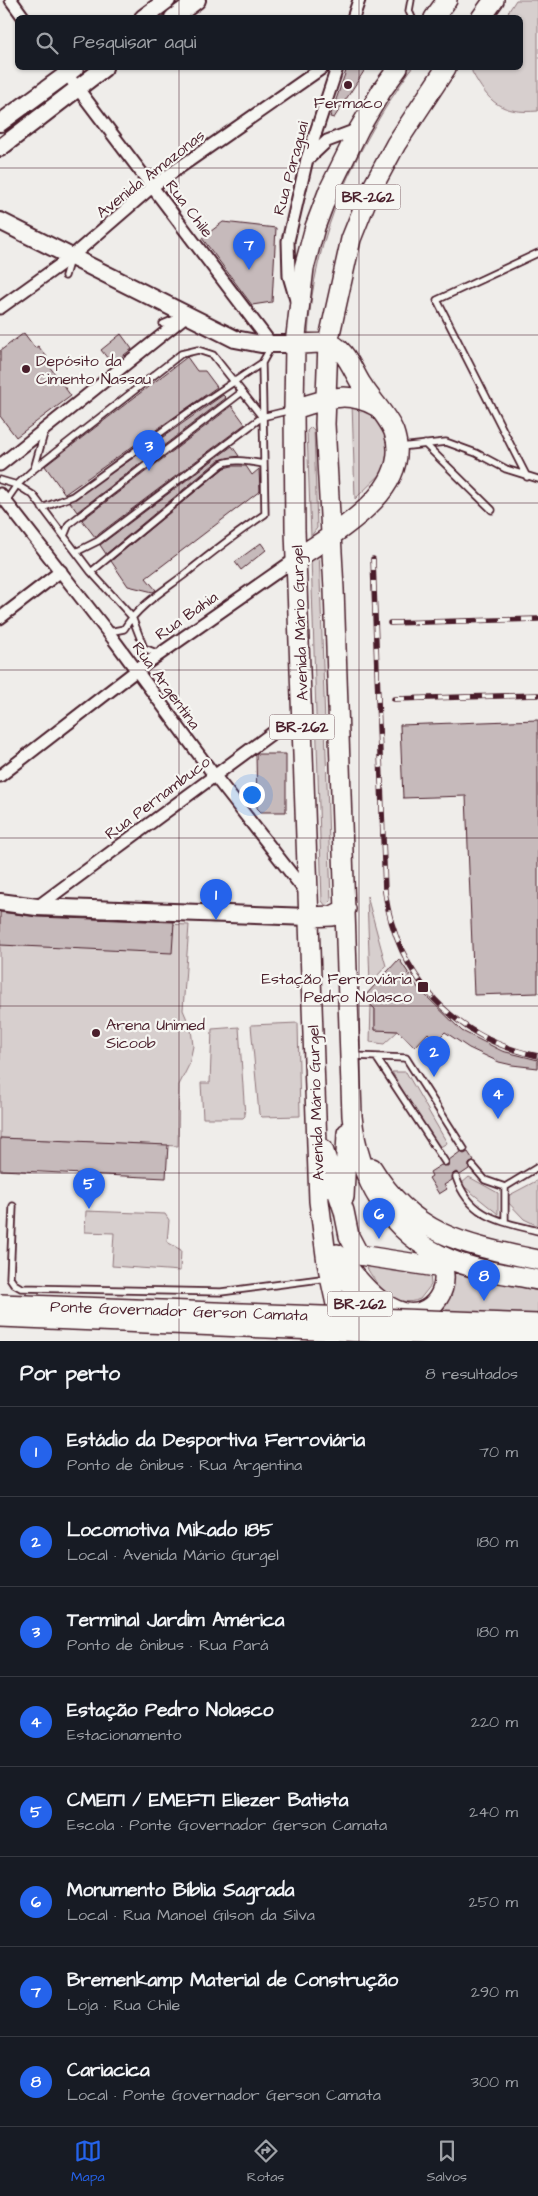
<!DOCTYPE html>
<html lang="pt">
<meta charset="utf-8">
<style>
:root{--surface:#171b24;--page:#20242c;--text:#f1f3f6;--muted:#9ea1a6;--line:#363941;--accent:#2563eb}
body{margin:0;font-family:"Architects Daughter",sans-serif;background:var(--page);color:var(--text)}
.you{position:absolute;left:251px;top:794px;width:18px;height:18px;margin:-12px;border:4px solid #fff;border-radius:50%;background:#1a73e8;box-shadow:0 0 0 8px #1a73e833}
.badge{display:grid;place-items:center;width:32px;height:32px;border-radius:50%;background:var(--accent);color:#fff;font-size:16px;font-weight:700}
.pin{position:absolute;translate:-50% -41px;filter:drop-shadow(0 1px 2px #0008)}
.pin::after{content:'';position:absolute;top:26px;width:18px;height:15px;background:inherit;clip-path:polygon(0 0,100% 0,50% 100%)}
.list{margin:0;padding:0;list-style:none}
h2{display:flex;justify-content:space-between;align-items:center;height:65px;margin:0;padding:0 20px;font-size:21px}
h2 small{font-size:16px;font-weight:400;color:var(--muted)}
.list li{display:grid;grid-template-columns:32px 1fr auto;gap:15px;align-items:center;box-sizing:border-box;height:90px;padding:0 20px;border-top:1px solid var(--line)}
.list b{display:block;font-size:19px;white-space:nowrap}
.list p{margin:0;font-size:16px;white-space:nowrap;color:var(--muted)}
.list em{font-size:16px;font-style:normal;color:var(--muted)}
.icon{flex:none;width:28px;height:28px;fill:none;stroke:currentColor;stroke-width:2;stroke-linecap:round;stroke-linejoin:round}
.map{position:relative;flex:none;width:538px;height:1341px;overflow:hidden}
.search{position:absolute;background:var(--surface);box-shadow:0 1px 4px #0004;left:15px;right:15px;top:15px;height:55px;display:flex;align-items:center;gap:12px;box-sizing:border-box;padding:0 18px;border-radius:8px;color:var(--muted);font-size:19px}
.sheet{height:785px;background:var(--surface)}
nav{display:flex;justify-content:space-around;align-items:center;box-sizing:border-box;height:70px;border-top:1px solid var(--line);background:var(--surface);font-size:14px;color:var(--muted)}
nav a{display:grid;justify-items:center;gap:2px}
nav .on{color:var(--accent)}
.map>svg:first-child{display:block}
.green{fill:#d7cfce;stroke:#90777c}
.building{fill:#c6babb;stroke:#4a1f2b}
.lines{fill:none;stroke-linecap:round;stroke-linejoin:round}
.lane-casing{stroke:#4a1f2b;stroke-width:9}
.street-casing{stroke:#4a1f2b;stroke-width:15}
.secondary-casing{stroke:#4a1f2b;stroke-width:20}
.primary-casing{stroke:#4a1f2b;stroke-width:22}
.lane{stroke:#f6f6f2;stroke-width:5.5}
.street{stroke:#f6f6f2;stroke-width:11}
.secondary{stroke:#f6f6f2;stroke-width:16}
.primary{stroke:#f6f6f2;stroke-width:19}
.rail-casing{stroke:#4a1f2b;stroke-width:5.5}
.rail{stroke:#f6f6f2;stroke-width:4;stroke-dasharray:11;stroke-linecap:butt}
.primary-bridge-casing{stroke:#4a1f2b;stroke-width:22;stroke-linecap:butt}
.primary-bridge{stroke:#f6f6f2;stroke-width:19}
.grid{fill:none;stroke:#4a1f2b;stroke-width:1;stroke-opacity:0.55}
.poi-dot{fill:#4a1f2b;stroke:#f6f6f2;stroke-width:2}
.labels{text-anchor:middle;stroke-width:4.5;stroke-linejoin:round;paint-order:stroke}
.shield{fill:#f6f6f2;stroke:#7e6067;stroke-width:1}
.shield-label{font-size:15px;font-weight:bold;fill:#4a1f2b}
.poi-label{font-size:16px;fill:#4a1f2b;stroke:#f6f6f2;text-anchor:start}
.street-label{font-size:16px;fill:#4a1f2b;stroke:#f6f6f2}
</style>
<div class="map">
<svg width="538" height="1341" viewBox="0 0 538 1341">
<rect width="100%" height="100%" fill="#efedea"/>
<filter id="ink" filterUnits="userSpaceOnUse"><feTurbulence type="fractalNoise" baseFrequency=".02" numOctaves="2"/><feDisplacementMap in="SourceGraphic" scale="10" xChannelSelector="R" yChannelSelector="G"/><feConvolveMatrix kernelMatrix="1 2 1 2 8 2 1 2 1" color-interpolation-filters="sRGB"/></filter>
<g filter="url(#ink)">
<path class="green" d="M516,0h22v111c-37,3 -49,-8 -66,-39v-4h48v-50l-15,-1z
M402,68h10c-57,81 -99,167 -104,268h-8l1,-22 25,-109z
M352,403h6l19,19 7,9 4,9 1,12 -4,18 -30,29z
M311,427l3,3 3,98 -6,8 -4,-105z
M319,549l12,352 -5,5 -4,-5 -11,-345z
M367,896l19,70 -16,18z
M0,917l189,8 -6,85 8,19 2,17 -4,19 -10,20 -1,61 -178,-8z
M371,1005l4,4v21l23,1 -14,13 -14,-2z
M298,1023l2,93 -38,1 -3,-3 -8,-89z
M239,1027l6,89 -2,2h-40l-2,-35h9l2,-54z
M392,1072h14l41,71 -10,6z
M469,1177l29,16v21l-37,-30z
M538,1180v46l-14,-7 -20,-21z
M86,1211l79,3 4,6 -2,22 14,8 -1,21 -68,-5 2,-33 -29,-1z
M366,1266l64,7 1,12 -11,14c-24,11 -44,-14 -54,-33z
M453,1271l85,20v27l-104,-3z"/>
<path class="building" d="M347,68h19l-32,50 -4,-1z
M223,222l53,6 -4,74 -20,3 -50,-67z
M24,333l11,15 3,-2 9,11 -3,2 27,37 -55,41 -16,-21v-65z
M121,334l11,15 -20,15 -11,-14z
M187,357l10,14h8l12,16 -152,107 -20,-28z
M223,395l3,3 -149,114 -7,-10z
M232,406l13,18 -150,113 -13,-17z
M232,446l7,10 -20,4 -113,94 -6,-9z
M232,466h14l6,9 7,-6 1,22 -114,87 10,12 -3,2 -25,-6 -17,-25 113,-93z
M261,543l5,7 -25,20 -6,-8z
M538,720v273l-64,2 -8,-199 -63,2 -3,-73z
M256,754h30v58h-25l-4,-4z
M0,912l37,5 137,5 -2,31 -172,-8z
M399,959l20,30 43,42 40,20 36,9v8l-26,-3 -13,-3 -30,-14 -24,-16 -9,9 -8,-8 -13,14 -17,-16 -23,-1v-21l-12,-11z
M0,1138l168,7 -2,33 -166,-8z
M460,1152l4,2 4,-2 6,9 -5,3v5l-9,6 -4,-3 -3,2 -1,6 -8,5 3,4 -8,5 -10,-16 3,-2 -2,-4 11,-7 7,1 1,-6z"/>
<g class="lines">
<g class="lane-casing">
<path id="lane" d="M411,0l-2,11 3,7
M65,276l5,-17
M163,324l12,-5
M425,444l67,66
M400,447l46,-5 30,11 30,16 32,10
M34,469l11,-39
M527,477l-90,-177 101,-47
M0,480l17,5 16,10 58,77 41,45 12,31 15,6
M6,501l11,-16 17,-16 147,-115 17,-4 15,5 49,62
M42,508l31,-12 116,-84 73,-49 9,-16
M64,536l5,-12 173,-132
M76,552l22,-11 164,-124 29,-7
M91,572l131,-108c11,-6 29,-2 42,0
M109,632l15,-3c14,-23 39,-38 60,-54 26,-21 53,-42 81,-61l-3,-151
M353,1056l53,2 58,91
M376,1057l69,105
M473,1166l12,14 20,7 33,-20
M456,1177c14,41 44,44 82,54
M505,1187v35
M13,1206l-3,72 4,6 7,4 200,4 107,-14"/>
</g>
<g class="street-casing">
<path id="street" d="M11,0l13,18
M353,18l6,-18
M63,69l209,276
M309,158l18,-17 32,-12
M296,300l-7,-24 -1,-35 19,-82 30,-91
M0,308l71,-51 82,-71 169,-118
M0,465l187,-150
M0,494l114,146 100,135 94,120
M0,618l61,-47
M0,776l137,-106 160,-112
M37,907l234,-173 15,-7 16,-4"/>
</g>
<g class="secondary-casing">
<path id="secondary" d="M143,18l24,-18
M173,18l24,-18
M0,123l75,-55
M0,148l104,-80
M0,221l235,118 26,5h34
M0,902l37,5 272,10"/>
</g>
<g class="primary-casing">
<path id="primary" d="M434,18l13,-18
M481,18l13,-18
M446,68l-50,76 -27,50 -18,45 -23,104 -3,81 9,165 18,527c6,62 37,118 97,143 28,12 60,15 89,21
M295,344c10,0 21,-1 31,-1 19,2 27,29 36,42 9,15 26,31 32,47 20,58 -58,100 -97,126
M294,409c32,-9 50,-20 82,-3
M309,917l23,-1 14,-7
M323,1149l21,62 5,25 10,19 77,12 4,-7
M372,1168c41,68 94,77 166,92
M344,1197l3,-64
M337,1254c17,20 34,45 59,56 36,16 63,-28 39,-57
M344,1270l17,36 18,21
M344,1341l-17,-78 -8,-62 -24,-671 -1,-121 1,-65 9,-76 11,-41 14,-37 30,-61 23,-39 16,-22"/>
</g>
<use href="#lane" class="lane"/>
<use href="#street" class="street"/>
<use href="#secondary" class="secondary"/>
<use href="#primary" class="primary"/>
<g class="rail-casing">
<path id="rail" d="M373,559l12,333c12,84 69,147 153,164
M390,623l148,-4
M394,699l144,-4"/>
</g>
<use href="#rail" class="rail"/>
<g class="primary-bridge-casing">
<path id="primary-bridge" d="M0,1304l538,20
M0,1317l538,22"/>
</g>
<use href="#primary-bridge" class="primary-bridge"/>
</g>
</g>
<path class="grid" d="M179,0v18M359,0v18M179,68v1273M359,68v1273M0,168h538M0,335h538M0,503h538M0,670h538M0,838h538M0,1006h538M0,1173h538"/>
<g class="poi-dot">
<circle cx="348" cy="85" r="5"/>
<circle cx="26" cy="369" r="5"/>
<rect x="417" y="981" width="12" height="12" rx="2.5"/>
<circle cx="96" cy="1033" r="5"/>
</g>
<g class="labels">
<g class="shield">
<rect x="335.5" y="184.5" width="65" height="25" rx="4"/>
<rect x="269.5" y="714.5" width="65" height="25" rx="4"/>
<rect x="327.5" y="1291.5" width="65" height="25" rx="4"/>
</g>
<g class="shield-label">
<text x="368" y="202">BR-262</text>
<text x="302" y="732">BR-262</text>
<text x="360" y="1309">BR-262</text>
</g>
<g class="poi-label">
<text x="348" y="108" text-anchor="middle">Fermaco</text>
<text x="36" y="366">Depósito da<tspan x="36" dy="18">Cimento Nassau</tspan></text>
<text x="412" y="984" text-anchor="end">Estação Ferroviária<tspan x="412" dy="18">Pedro Nolasco</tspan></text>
<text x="106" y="1030">Arena Unimed<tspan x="106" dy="18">Sicoob</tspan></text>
</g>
<g class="street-label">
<text transform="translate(290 168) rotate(-75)" y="6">Rua Paraguai</text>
<text transform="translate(150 173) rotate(-38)" y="6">Avenida Amazonas</text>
<text transform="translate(190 208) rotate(53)" y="6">Rua Chile</text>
<text transform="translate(186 615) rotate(-35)" y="6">Rua Bahia</text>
<text transform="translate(299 623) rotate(-92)" y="6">Avenida Mário Gurgel</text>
<text transform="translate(167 685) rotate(54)" y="6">Rua Argentina</text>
<text transform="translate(157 797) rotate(-37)" y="6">Rua Pernambuco</text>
<text transform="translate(315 1103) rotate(-92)" y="6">Avenida Mário Gurgel</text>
<text transform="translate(179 1310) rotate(2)" y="6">Ponte Governador Gerson Camata</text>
</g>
</g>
</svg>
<div class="you"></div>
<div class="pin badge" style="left:216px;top:920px">1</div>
<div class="pin badge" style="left:434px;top:1077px">2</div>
<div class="pin badge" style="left:149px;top:471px">3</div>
<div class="pin badge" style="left:498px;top:1119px">4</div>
<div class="pin badge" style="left:89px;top:1209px">5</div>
<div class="pin badge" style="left:379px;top:1239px">6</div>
<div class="pin badge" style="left:249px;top:270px">7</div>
<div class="pin badge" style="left:484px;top:1301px">8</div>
<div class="search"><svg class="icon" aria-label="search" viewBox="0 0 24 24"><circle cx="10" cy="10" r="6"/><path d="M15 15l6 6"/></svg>Pesquisar aqui</div>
</div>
<section class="sheet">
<h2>Por perto<small>8 resultados</small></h2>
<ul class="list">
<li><span class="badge">1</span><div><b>Estádio da Desportiva Ferroviária</b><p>Ponto de ônibus · Rua Argentina</p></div><em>70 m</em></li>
<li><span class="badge">2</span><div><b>Locomotiva Mikado 185</b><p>Local · Avenida Mário Gurgel</p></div><em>180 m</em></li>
<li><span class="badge">3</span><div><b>Terminal Jardim América</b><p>Ponto de ônibus · Rua Pará</p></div><em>180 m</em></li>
<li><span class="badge">4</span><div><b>Estação Pedro Nolasco</b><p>Estacionamento</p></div><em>220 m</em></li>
<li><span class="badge">5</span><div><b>CMEITI / EMEFTI Eliezer Batista</b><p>Escola · Ponte Governador Gerson Camata</p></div><em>240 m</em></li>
<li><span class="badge">6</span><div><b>Monumento Bíblia Sagrada</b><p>Local · Rua Manoel Gilson da Silva</p></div><em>250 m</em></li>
<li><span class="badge">7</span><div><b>Bremenkamp Material de Construção</b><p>Loja · Rua Chile</p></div><em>290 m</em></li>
<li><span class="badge">8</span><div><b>Cariacica</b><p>Local · Ponte Governador Gerson Camata</p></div><em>300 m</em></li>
</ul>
</section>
<nav>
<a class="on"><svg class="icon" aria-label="map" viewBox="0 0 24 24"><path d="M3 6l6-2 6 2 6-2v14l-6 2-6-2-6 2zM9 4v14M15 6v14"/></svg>Mapa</a>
<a><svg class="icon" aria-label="directions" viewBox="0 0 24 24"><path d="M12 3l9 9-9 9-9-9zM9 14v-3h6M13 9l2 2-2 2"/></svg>Rotas</a>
<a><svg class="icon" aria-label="saved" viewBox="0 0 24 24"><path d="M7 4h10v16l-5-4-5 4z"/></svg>Salvos</a>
</nav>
